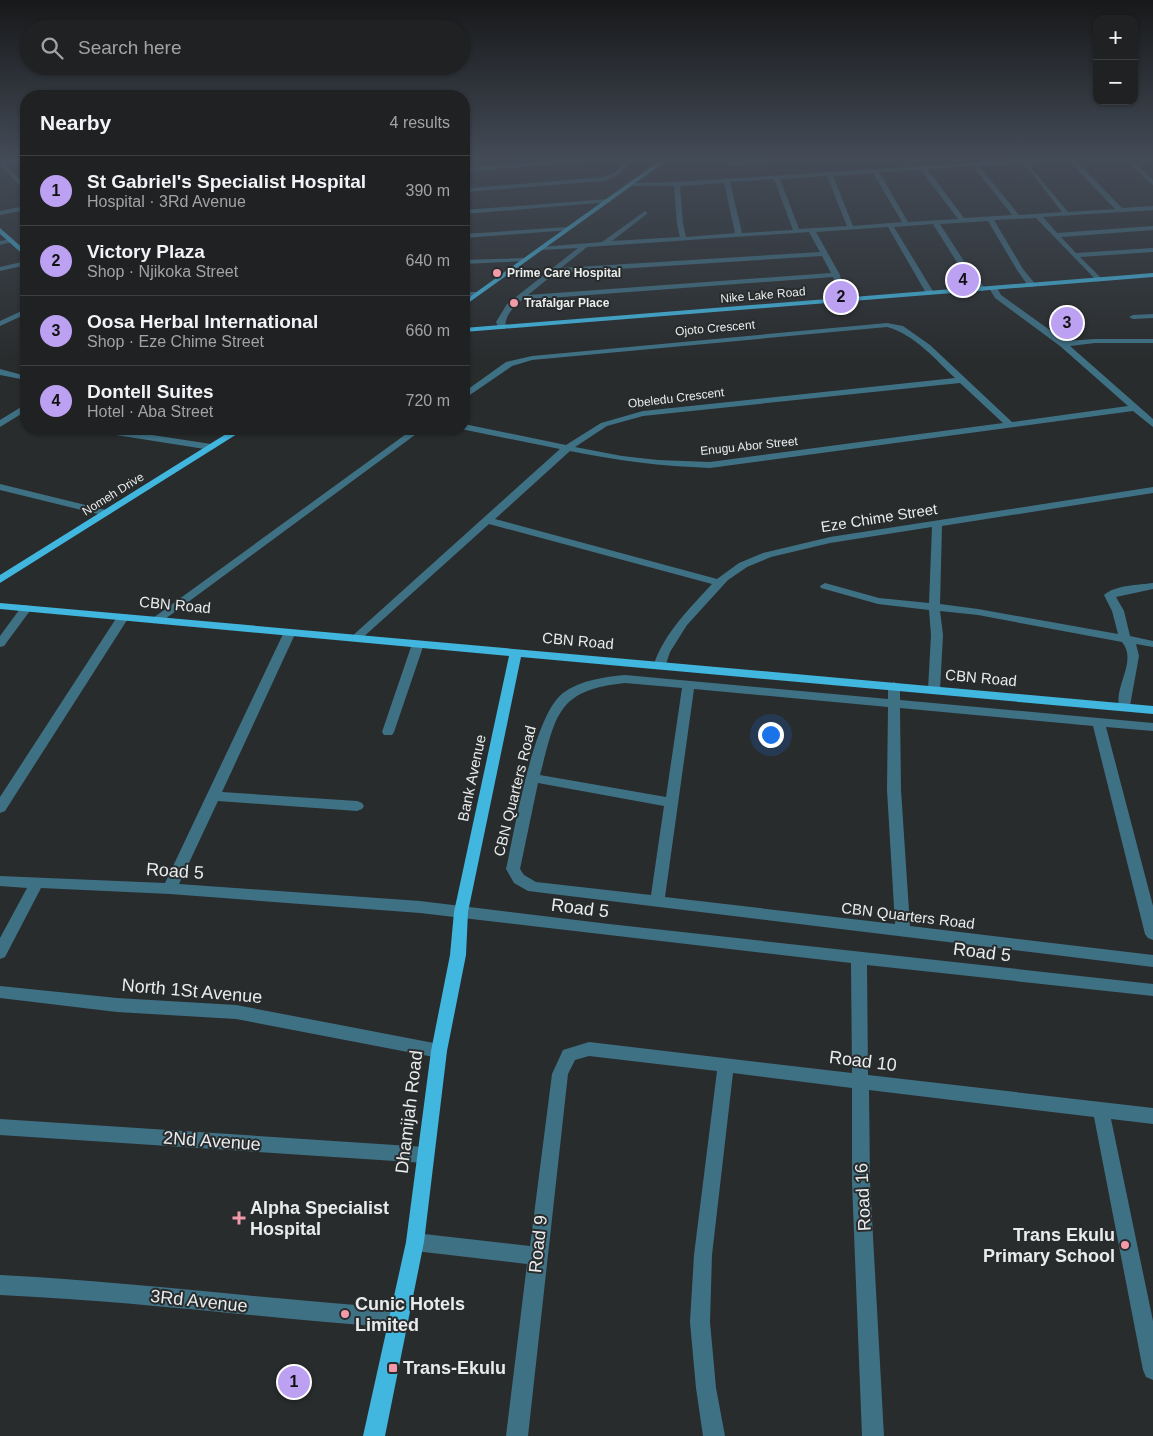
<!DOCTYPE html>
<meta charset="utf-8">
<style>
:root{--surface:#1f2122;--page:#2c2e2f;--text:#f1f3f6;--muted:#a1a3a5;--line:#3c3e40;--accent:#bca0f2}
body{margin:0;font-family:Arial,sans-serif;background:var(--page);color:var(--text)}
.controls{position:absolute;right:15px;top:15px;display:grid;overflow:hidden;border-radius:10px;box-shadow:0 1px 4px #0004}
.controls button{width:45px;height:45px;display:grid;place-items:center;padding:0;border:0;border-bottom:1px solid var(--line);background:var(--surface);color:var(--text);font:25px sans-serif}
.you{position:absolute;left:770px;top:734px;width:18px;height:18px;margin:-12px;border:4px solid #fff;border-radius:50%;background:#1a73e8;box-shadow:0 0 0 8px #1a73e833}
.badge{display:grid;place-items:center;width:32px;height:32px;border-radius:50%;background:var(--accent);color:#111;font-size:16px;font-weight:700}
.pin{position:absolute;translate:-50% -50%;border:2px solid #fff;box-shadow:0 1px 5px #0006}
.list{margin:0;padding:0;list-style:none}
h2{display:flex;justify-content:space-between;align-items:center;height:65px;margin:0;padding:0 20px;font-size:21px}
h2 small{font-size:16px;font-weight:400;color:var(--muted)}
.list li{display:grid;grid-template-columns:32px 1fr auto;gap:15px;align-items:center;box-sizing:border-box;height:70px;padding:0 20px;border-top:1px solid var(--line)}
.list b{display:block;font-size:19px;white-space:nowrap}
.list p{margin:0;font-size:16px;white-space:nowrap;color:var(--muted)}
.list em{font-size:16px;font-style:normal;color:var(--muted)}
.icon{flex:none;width:28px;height:28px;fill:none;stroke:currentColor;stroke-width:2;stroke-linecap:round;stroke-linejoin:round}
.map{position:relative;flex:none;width:1153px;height:1436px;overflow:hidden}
.search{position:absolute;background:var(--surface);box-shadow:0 1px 4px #0004;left:20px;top:20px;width:450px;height:55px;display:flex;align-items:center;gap:12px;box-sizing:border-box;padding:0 18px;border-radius:28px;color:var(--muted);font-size:19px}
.panel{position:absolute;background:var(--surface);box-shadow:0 1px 4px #0004;left:20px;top:90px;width:450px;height:345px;border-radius:20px}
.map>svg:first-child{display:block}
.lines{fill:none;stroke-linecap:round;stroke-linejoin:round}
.minor{fill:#3f7185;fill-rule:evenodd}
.major{fill:#41b6df;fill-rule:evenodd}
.poi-dot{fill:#f39aaa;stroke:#292c2d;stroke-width:2}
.labels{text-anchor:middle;stroke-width:4;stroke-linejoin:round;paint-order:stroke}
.far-poi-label{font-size:12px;font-weight:bold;fill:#e9ebec;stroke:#292c2d;text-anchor:start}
.far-street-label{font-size:12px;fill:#e9ebec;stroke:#292c2d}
.street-label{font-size:15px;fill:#e9ebec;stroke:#292c2d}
.near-street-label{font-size:18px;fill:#e9ebec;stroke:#292c2d}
.near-poi-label{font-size:18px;font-weight:bold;fill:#e9ebec;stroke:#292c2d;text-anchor:start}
</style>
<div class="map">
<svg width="1153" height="1436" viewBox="0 0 1153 1436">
<rect width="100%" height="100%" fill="#292c2d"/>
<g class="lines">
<path class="minor" d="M26,159v3l-21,1 21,24v5l-26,-27v-5z
M578,159h30l-141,13 4,16 132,-11 13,-5 12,-13h7l-15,15 -16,7 -140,11 1,-4 -1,-20z
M762,159h37l-66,6 -3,-2z
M1124,159h7l22,21v5z
M1021,160l37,-1 -31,4 41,49 47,-3 -48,-50h7l48,49 31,-2v4l-110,7 14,16 96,-7v4l-92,7 15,16 77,-5v4l-73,5 21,21 1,2 -4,2 -62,-64 -42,2 29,49 13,16 -4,2h-3l-12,-17 -29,-49 -48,3 29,45 17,20 -4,2 -19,-19 -30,-48 -39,3 40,66 -4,2 -4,-2 -38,-66 -72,5 24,43 7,27 -7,-2 -7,-23 -311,23c-11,9 -17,16 -17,29h-6l-3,-7 11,-18 71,-56 -36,2 -3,-2 1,-1 62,-5 43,-31 2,1v2l-35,27 68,-4 -3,-13 -3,-38h-41l-2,-3 46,-1zM1021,163l10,9 31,40 -43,3 -40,-49zM973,166l39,49 -48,3 -37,-49zM921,170l37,49 -50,3 -29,-50zM873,173l29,49 -49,4 -20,-50zM827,176l20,50 -48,3 -19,-50zM774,179l19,51 -51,3 -12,-51zM724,183l11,50 -49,4 -3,-13 -3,-38zM809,232l11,20 -259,16 26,-21zM822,256l9,17 -303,22 27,-22z
M608,199l2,1v2l-146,12v-4z
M26,206v4l-26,5v-4z
M568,227l2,1v2l-106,8v-4z
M10,239l2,1v2l-12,3v-4z
M523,258l4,2 -2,1 -61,3v-4z
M26,261v4l-26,6v-4z
M990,286h6l5,9 64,46 30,-2h58v4h-58l-25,3 83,73v8l-20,-16 -423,57c-50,-2 -91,-7 -140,-17l-75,68 222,60 22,-16 24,-10 67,-16 323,-50v6l-211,33 -2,78 38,5 140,25 -6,-23 -8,-16c11,-10 35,-10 49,-12v6l-37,8 8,14 6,25 23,5v6l-17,-3 3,12 -10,55h-8c-11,-21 18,-49 1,-69l-144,-27 -38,-4 3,24 -3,55 -6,4 -6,-4 3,-55 -2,-25 -51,-6 -57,-16 -1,-2 5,-3 54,15 50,5 3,-76 -102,16 -59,14 -24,10 -19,13 -41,45 -17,27 -4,12 -6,4 -6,-4c11,-32 36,-56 58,-80l-223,-60 -129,116 -4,1 -6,-3 210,-189 -99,-20h3v-5l102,21 35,-22 42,-12 312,-33c-19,-18 -41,-44 -68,-51l-355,33 -20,6 -48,33v-7l42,-30 26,-6 355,-33 16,3 27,19 82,77 116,-16 -68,-60 -65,-48 -6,-10zM960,383l43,40 -293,39 -52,-2 -36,-4 -47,-9 32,-21 36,-10z
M464,292h12l4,2 -4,2h-12z
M26,309v5l-26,12v-5z
M1153,314v4l-20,1 -4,-2 4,-2z
M0,369l26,7v4l-26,-5z
M26,404v7l-26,16v-7z
M92,429h21l98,15 5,3 -5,3 -114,-18z
M413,429h10l-262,193h-8l-2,-2 2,-2z
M0,484l110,27 1,2 -5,3 -106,-26z
M26,605l6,3 -28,38 -4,1v-11l22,-30z
M123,614l6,3 -124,194 -5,2v-16l117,-180z
M290,629l6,3 -74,160 135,9 5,2 2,3 -2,3 -5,2 -139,-10 -39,83 241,17 189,23 544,60v12l-286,-31 1,110 285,33v16l-42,-5 42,202v59l-7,-3 -3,-7 -49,-253 -225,-27 1,92 14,254h-22l-10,-254v-94l-119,-15 -21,182 -2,67 6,66 9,48h-22l-7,-48 -6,-66 4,-67 23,-184 -128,-15 -14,4 -7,14 -40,362h-22l21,-172 -112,-13 -7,-3 -2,-6 2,-6 7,-3 115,13 22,-172 11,-24 26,-8 263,31 -1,-110 -431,-50 -250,-19 -129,-6 -36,69 -5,2v-21l27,-50 -27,-2v-10l165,7 119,-251z
M418,641l6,3 -30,88 -2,3h-8l-2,-3 30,-88z
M625,675l263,24v-13l6,-4 6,4v14l253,23v8l-47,-4 47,179v34l-5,-2 -3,-4 -52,-208 -193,-18 1,82 9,136 243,29v12l-625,-76 -14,-8 -8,-14c9,-40 27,-153 57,-176 18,-13 41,-16 62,-18zM625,683l57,5 -16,109 -126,-22c16,-59 16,-85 85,-92zM694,689l194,18 -1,83 8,134 -230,-27zM538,783l126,23 -13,89 -115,-13 -12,-7 -4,-6z
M0,986l117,12 119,7 203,39 6,2 2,5 -2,5 -6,2 -203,-39 -119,-7 -117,-14z
M0,1119l425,28 6,2 3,6 -3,6 -6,2 -425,-28z
M0,1275c133,7 265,24 398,33l7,3 3,7 -3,7 -7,3c-133,-10 -265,-27 -398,-33z"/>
<path class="major" d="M662,159h7l-205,147v-5z
M0,228l26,23v6l-26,-23z
M1153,273v4l-689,55v-4z
M234,429h11l-245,154v-8z
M0,603l1153,103v8l-632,-57 -53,255 -2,43 -19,96 -23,191 -39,194h-22l43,-194 25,-191 19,-96 4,-43 55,-256 -509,-47z"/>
</g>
<linearGradient id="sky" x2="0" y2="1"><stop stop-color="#171819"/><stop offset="0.44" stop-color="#434b57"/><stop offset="1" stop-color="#434b57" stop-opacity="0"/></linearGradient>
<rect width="1153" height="360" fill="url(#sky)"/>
<g class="poi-dot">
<circle cx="497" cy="273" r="5"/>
<circle cx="514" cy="303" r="5"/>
<path d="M236.5 1210.5h5v5h5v5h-5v5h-5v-5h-5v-5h5z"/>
<circle cx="1125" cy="1245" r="5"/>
<circle cx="345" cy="1314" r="5"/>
<rect x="388" y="1363" width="10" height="10" rx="2.5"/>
</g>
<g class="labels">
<g class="far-poi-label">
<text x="507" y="277">Prime Care Hospital</text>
<text x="524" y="307">Trafalgar Place</text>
</g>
<g class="far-street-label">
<text transform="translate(763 295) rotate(-5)" y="4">Nike Lake Road</text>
<text transform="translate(715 328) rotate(-5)" y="4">Ojoto Crescent</text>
<text transform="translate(676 398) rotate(-7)" y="4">Obeledu Crescent</text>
<text transform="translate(749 446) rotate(-6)" y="4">Enugu Abor Street</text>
<text transform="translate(113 494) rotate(-32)" y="4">Nomeh Drive</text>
</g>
<g class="street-label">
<text transform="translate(879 518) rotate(-9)" y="5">Eze Chime Street</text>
<text transform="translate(175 605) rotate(5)" y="5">CBN Road</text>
<text transform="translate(578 641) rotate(5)" y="5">CBN Road</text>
<text transform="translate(981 678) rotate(5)" y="5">CBN Road</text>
<text transform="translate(472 778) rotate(-78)" y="5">Bank Avenue</text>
<text transform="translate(515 791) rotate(-76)" y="5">CBN Quarters Road</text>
<text transform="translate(908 916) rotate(7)" y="5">CBN Quarters Road</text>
</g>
<g class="near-street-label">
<text transform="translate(175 871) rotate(4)" y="6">Road 5</text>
<text transform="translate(580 908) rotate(7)" y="6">Road 5</text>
<text transform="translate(982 952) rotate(7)" y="6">Road 5</text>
<text transform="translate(192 991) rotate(5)" y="6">North 1St Avenue</text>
<text transform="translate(863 1061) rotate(7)" y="6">Road 10</text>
<text transform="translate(409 1112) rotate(-83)" y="6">Dhamijah Road</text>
<text transform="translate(212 1141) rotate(4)" y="6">2Nd Avenue</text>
<text transform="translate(863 1197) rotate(-93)" y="6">Road 16</text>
<text transform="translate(538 1244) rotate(-84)" y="6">Road 9</text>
<text transform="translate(199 1301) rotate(6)" y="6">3Rd Avenue</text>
</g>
<g class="near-poi-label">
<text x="250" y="1214">Alpha Specialist<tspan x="250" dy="21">Hospital</tspan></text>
<text x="1115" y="1241" text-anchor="end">Trans Ekulu<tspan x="1115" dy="21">Primary School</tspan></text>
<text x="355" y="1310">Cunic Hotels<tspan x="355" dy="21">Limited</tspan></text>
<text x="403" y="1374">Trans-Ekulu</text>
</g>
</g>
</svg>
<div class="controls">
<button>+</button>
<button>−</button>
</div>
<div class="you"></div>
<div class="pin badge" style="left:294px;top:1382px">1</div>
<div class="pin badge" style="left:841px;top:297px">2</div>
<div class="pin badge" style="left:1067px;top:323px">3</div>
<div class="pin badge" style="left:963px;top:280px">4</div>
<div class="search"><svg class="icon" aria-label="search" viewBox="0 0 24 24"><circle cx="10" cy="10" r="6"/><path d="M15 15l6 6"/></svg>Search here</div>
<section class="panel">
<h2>Nearby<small>4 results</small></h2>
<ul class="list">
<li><span class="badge">1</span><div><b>St Gabriel's Specialist Hospital</b><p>Hospital · 3Rd Avenue</p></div><em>390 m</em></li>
<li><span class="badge">2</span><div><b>Victory Plaza</b><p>Shop · Njikoka Street</p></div><em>640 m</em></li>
<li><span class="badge">3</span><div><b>Oosa Herbal International</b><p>Shop · Eze Chime Street</p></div><em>660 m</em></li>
<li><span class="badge">4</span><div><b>Dontell Suites</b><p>Hotel · Aba Street</p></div><em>720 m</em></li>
</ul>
</section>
</div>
